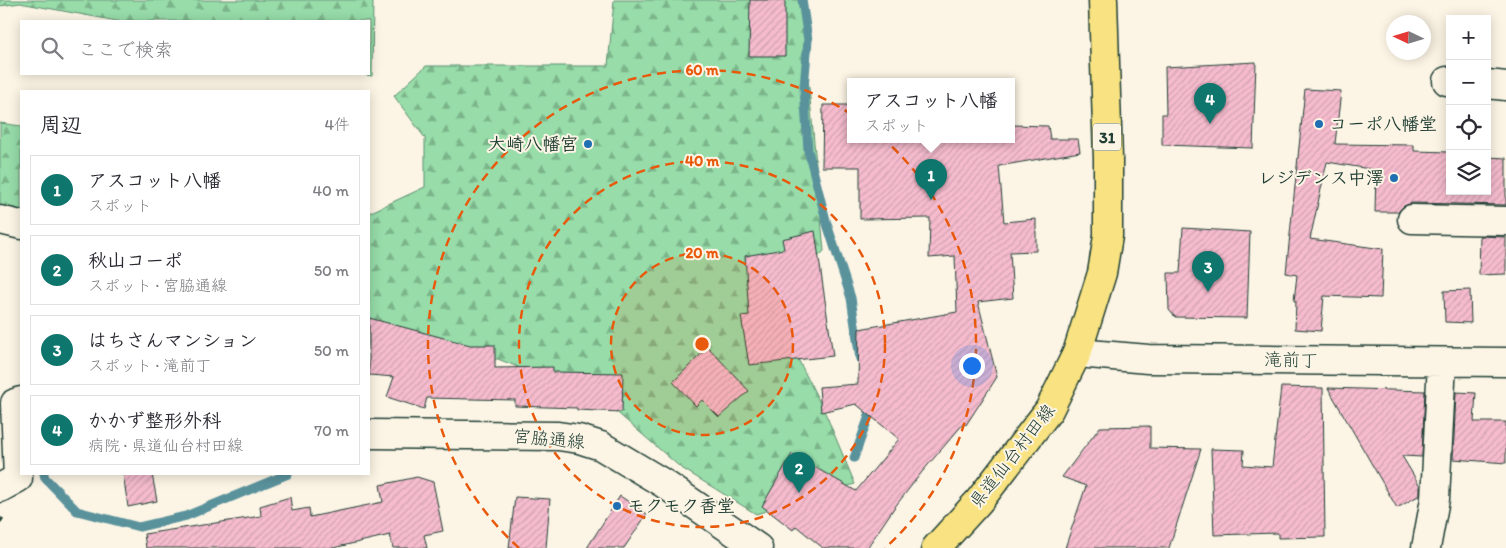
<!DOCTYPE html>
<html lang="ja">
<meta charset="utf-8">
<style>
:root{--surface:#fff;--page:#f2f2f3;--text:#2b2b33;--muted:#7c7c81;--line:#e1e1e2;--accent:#0f766e}
body{margin:0;font-family:Itim,"Klee One",sans-serif;background:var(--page);color:var(--text)}
.controls{position:absolute;right:15px;top:15px;display:grid;overflow:hidden;border-radius:0px;box-shadow:0 2px 12px #0003}
.controls button{width:45px;height:45px;display:grid;place-items:center;padding:0;border:0;border-bottom:1px solid var(--line);background:var(--surface);color:var(--text);font:25px sans-serif}
.compass{position:absolute;left:1386px;top:15px;width:45px;height:45px;border-radius:50%;background:var(--surface);box-shadow:0 2px 12px #0003;rotate:274deg}
.you{position:absolute;left:971px;top:365px;width:18px;height:18px;margin:-12px;border:4px solid #fff;border-radius:50%;background:#1a73e8;box-shadow:0 0 0 8px #1a73e833}
.badge{display:grid;place-items:center;width:32px;height:32px;border-radius:50%;background:var(--accent);color:#fff;font-size:16px;font-weight:700}
.pin{position:absolute;translate:-50% -41px;filter:drop-shadow(0 1px 2px #0008)}
.pin::after{content:'';position:absolute;top:26px;width:18px;height:15px;background:inherit;clip-path:polygon(0 0,100% 0,50% 100%)}
.popup{position:absolute;left:847px;top:78px;width:168px;height:65px;box-sizing:border-box;display:grid;place-content:center;border-radius:0px;background:var(--surface);filter:drop-shadow(0 1px 4px #0005);font-size:16px;white-space:nowrap;color:var(--muted)}
.popup b{font-size:19px;color:var(--text)}
.popup::after{content:'';position:absolute;left:50%;top:100%;margin-left:-10px;border:10px solid transparent;border-top-color:var(--surface)}
.list{margin:0;padding:0;list-style:none}
h2{display:flex;justify-content:space-between;align-items:center;height:65px;margin:0;padding:0 20px;font-size:21px}
h2 small{font-size:16px;font-weight:400;color:var(--muted)}
.list li{display:grid;grid-template-columns:32px 1fr auto;gap:15px;align-items:center;box-sizing:border-box;height:70px;margin:0 10px 10px;padding:0 10px;border:1px solid var(--line);border-radius:0px}
.list b{display:block;font-size:19px;white-space:nowrap}
.list p{margin:0;font-size:16px;white-space:nowrap;color:var(--muted)}
.list em{font-size:16px;font-style:normal;color:var(--muted)}
.icon{flex:none;width:28px;height:28px;fill:none;stroke:currentColor;stroke-width:2;stroke-linecap:round;stroke-linejoin:round}
.map{position:relative;flex:none;width:1506px;height:548px;overflow:hidden}
.search{position:absolute;background:var(--surface);box-shadow:0 2px 12px #0003;left:20px;top:20px;width:350px;height:55px;display:flex;align-items:center;gap:12px;box-sizing:border-box;padding:0 18px;border-radius:0px;color:var(--muted);font-size:19px}
.panel{position:absolute;background:var(--surface);box-shadow:0 2px 12px #0003;left:20px;top:90px;width:350px;height:385px;border-radius:0px}
.map>svg:first-child{display:block}
.forest{fill:url(#forest-firs);stroke:#5b8c6e}
.lines{fill:none;stroke-linecap:round;stroke-linejoin:round}
.stream{stroke:#5a929c;stroke-width:9}
.building{fill:url(#building-hatch);stroke:#1f3d34}
.minor-casing{stroke:#1f3d34;stroke-width:31}
.major-casing{stroke:#1f3d34;stroke-width:31}
.path{stroke:#1f3d34;stroke-width:3;stroke-dasharray:5 4;stroke-linecap:butt}
.minor{stroke:#fcf5e5;stroke-width:28}
.major{stroke:#f8e281;stroke-width:28}
.ring{fill:none;stroke:#e8590c;stroke-width:2.5;stroke-dasharray:9 6}
.poi-dot{fill:#1f6fb2;stroke:#fcf5e5;stroke-width:2}
.labels{text-anchor:middle;stroke-width:4;stroke-linejoin:round;paint-order:stroke}
.shield{fill:#fcf5e5;stroke:#617469;stroke-width:1}
.shield-label{font-size:16px;font-weight:bold;fill:#1f3d34}
.poi-label{font-size:18px;font-weight:bold;fill:#1f3d34;stroke:#fcf5e5;text-anchor:start}
.street-label{font-size:18px;fill:#1f3d34;stroke:#fcf5e5}
.centre{fill:#e8590c;stroke:#fcf5e5;stroke-width:2.5}
.ring-label{font-size:15px;text-anchor:middle;font-weight:bold;fill:#e8590c;stroke:#fcf5e5;stroke-width:4;stroke-linejoin:round;paint-order:stroke}
</style>
<div class="map">
<svg width="1506" height="548" viewBox="0 0 1506 548">
<defs>
<pattern id="forest-firs" width="22" height="20" patternUnits="userSpaceOnUse" patternTransform="scale(1.25)"><rect width="22" height="20" fill="#97dca9"/><path d="M5 1l3.5 6h-7zM16 11l3.5 6h-7z" fill="#7bb48a"/></pattern>
<pattern id="building-hatch" width="6" height="6" patternUnits="userSpaceOnUse" patternTransform="scale(1.25)"><rect width="6" height="6" fill="#f6bcce"/><path d="M-1 1l2-2M0 6l6-6M5 7l2-2" fill="none" stroke="#d2a2b2"/></pattern>
</defs>
<rect width="100%" height="100%" fill="#fcf5e5"/>
<filter id="ink" filterUnits="userSpaceOnUse"><feTurbulence type="fractalNoise" baseFrequency=".02" numOctaves="2"/><feDisplacementMap in="SourceGraphic" scale="10" xChannelSelector="R" yChannelSelector="G"/><feConvolveMatrix kernelMatrix="1 2 1 2 8 2 1 2 1" color-interpolation-filters="sRGB"/></filter>
<g filter="url(#ink)">
<path class="forest" d="M0,0h373l-1,76 -12,-2h9v-53h-252l-97,-18 -20,3z
M614,0h192l2,77 16,174 -37,35 10,71 30,60 28,67 -99,30 -76,-47 -75,-65 -107,-43h-100l-29,-13v-133l56,-26v-49l-31,-42 32,-30h182z
M0,123l21,3v84l-21,-5z"/>
<g class="lines">
<path class="stream" d="M802,0l6,40 -4,48 4,62 19,74 24,74 9,61
M854,458l15,-42 -2,-12
M44,474l1,4 32,33 62,16 47,-11 102,-42"/>
</g>
<path class="building" d="M750,0h35v56h-36z
M1256,62l-3,86 -91,-3v-31h4l-1,-47z
M1305,89l36,2 -6,53 79,1v6l36,1v39h37v-34l19,1v47l-94,-2 -8,3 -6,6h-23l1,-42 -49,-8 -17,77 73,10 -2,49 -57,-2 -3,35 -26,-2 1,-28h-2l3,-26 -11,-2z
M823,105h28v34h160v-14l37,1 2,13h28l2,13 -81,14 5,56 32,-3v32l-26,1 3,46 -35,4 19,75 -31,48 -2,-2 -42,49 -28,36 -27,40h-44l-27,-22 -3,4 -31,-24 30,-52 64,37 43,-52 -43,-35 -35,8 -2,-25 39,-3 1,-55 98,-17 -2,-56 -26,2 1,-40 -70,1v-52h-38z
M1183,228l67,4 -3,86 -72,-1 -6,-7 -1,-37h12z
M815,231l18,125 -84,9 -8,-49 8,-1 -4,-59 39,-7 -2,-10z
M1480,236l26,1v37l-27,1z
M1470,290l1,33 -26,-1 -1,-31z
M369,318l101,27h25v23l58,-1v5l70,1 -1,39 -45,-2v-2l-62,-2v-6l-88,-2 -3,11 -37,-12 7,-20 -25,-2z
M708,347l41,44 -30,26 -17,-17 -6,6 -23,-24z
M1281,387l42,1 2,149 -47,1v-5l-64,2 -3,-86 33,1 -1,15 29,2z
M1328,388l97,3 -3,66 -20,-1 18,30v9l-23,13z
M1456,392l20,1 -2,29h32v41l-53,-4z
M1150,426v22l51,1 -32,99h-104l21,-62 -24,-9 38,-50z
M123,474h29l5,27 -29,6z
M417,477l16,5 10,49 -19,4 3,13h-34l-3,-13 -57,13h-187l-2,-14 117,-18 -1,-10 30,-9 2,14 17,-3 1,9 73,-15 -3,-17z
M620,496l27,18 -23,34h-37z
M515,497l35,2 -4,49h-37z"/>
<g class="lines">
<g class="minor-casing">
<path id="minor" d="M1447,81h3
M1487,84l19,2
M1412,219l94,2
M0,220l21,5
M1077,353l71,6 358,3
M369,434l189,2 21,3 22,7 62,37 95,65
M0,488l18,-10 -3,-75 6,-2
M1426,548l9,-49 7,-137"/>
</g>
<g class="major-casing">
<path id="major" d="M936,548l43,-47 70,-91 28,-57 25,-80 6,-37v-77l-5,-159"/>
</g>
<path class="path" d="M0,522l4,-6"/>
<use href="#minor" class="minor"/>
<use href="#major" class="major"/>
</g>
</g>
<circle cx="702" cy="344" r="91" fill="#e8590c" fill-opacity=".12"/>
<g class="ring">
<circle cx="702" cy="344" r="91"/>
<circle cx="702" cy="344" r="183"/>
<path d="M519 548A274 274 0 1 1 885 548"/>
</g>
<g class="poi-dot">
<circle cx="1319" cy="124" r="5"/>
<circle cx="588" cy="144" r="5"/>
<circle cx="1394" cy="178" r="5"/>
<circle cx="617" cy="506" r="5"/>
</g>
<g class="labels">
<rect class="shield" x="1093" y="123.5" width="28" height="27" rx="4"/>
<g class="shield-label">
<text x="1107" y="143">31</text>
</g>
<g class="poi-label">
<text x="1329" y="130">コーポ八幡堂</text>
<text x="578" y="150" text-anchor="end">大崎八幡宮</text>
<text x="1384" y="184" text-anchor="end">レジデンス中澤</text>
<text x="627" y="512">モクモク香堂</text>
</g>
<g class="street-label">
<text transform="translate(1291 360) rotate(1)" y="6">滝前丁</text>
<text transform="translate(549 439) rotate(5)" y="6">宮脇通線</text>
<text transform="translate(1012 456) rotate(-52)" y="6">県道仙台村田線</text>
</g>
</g>
<circle cx="702" cy="344" r="8" class="centre"/>
<g class="ring-label">
<text x="702" y="75">60 m</text>
<text x="702" y="166">40 m</text>
<text x="702" y="258">20 m</text>
</g>
</svg>
<div class="controls">
<button>+</button>
<button>−</button>
<button><svg class="icon" aria-label="locate" viewBox="0 0 24 24"><circle cx="12" cy="12" r="6"/><path d="M12 2v4M12 18v4M2 12h4M18 12h4"/></svg></button>
<button><svg class="icon" aria-label="layers" viewBox="0 0 24 24"><path d="M12 4l9 5-9 5-9-5zM3 14l9 5 9-5"/></svg></button>
</div>
<svg class="compass" viewBox="-18 -18 36 36"><path d="M0-13l5 13h-10z" fill="#e53935"/><path d="M0 13l5-13h-10z" fill="#7c7c81"/></svg>
<div class="you"></div>
<div class="pin badge" style="left:931px;top:200px">1</div>
<div class="popup"><b>アスコット八幡</b>スポット</div>
<div class="pin badge" style="left:799px;top:493px">2</div>
<div class="pin badge" style="left:1208px;top:292px">3</div>
<div class="pin badge" style="left:1210px;top:124px">4</div>
<div class="search"><svg class="icon" aria-label="search" viewBox="0 0 24 24"><circle cx="10" cy="10" r="6"/><path d="M15 15l6 6"/></svg>ここで検索</div>
<section class="panel">
<h2>周辺<small>4件</small></h2>
<ul class="list">
<li><span class="badge">1</span><div><b>アスコット八幡</b><p>スポット</p></div><em>40 m</em></li>
<li><span class="badge">2</span><div><b>秋山コーポ</b><p>スポット · 宮脇通線</p></div><em>50 m</em></li>
<li><span class="badge">3</span><div><b>はちさんマンション</b><p>スポット · 滝前丁</p></div><em>50 m</em></li>
<li><span class="badge">4</span><div><b>かかず整形外科</b><p>病院 · 県道仙台村田線</p></div><em>70 m</em></li>
</ul>
</section>
</div>
